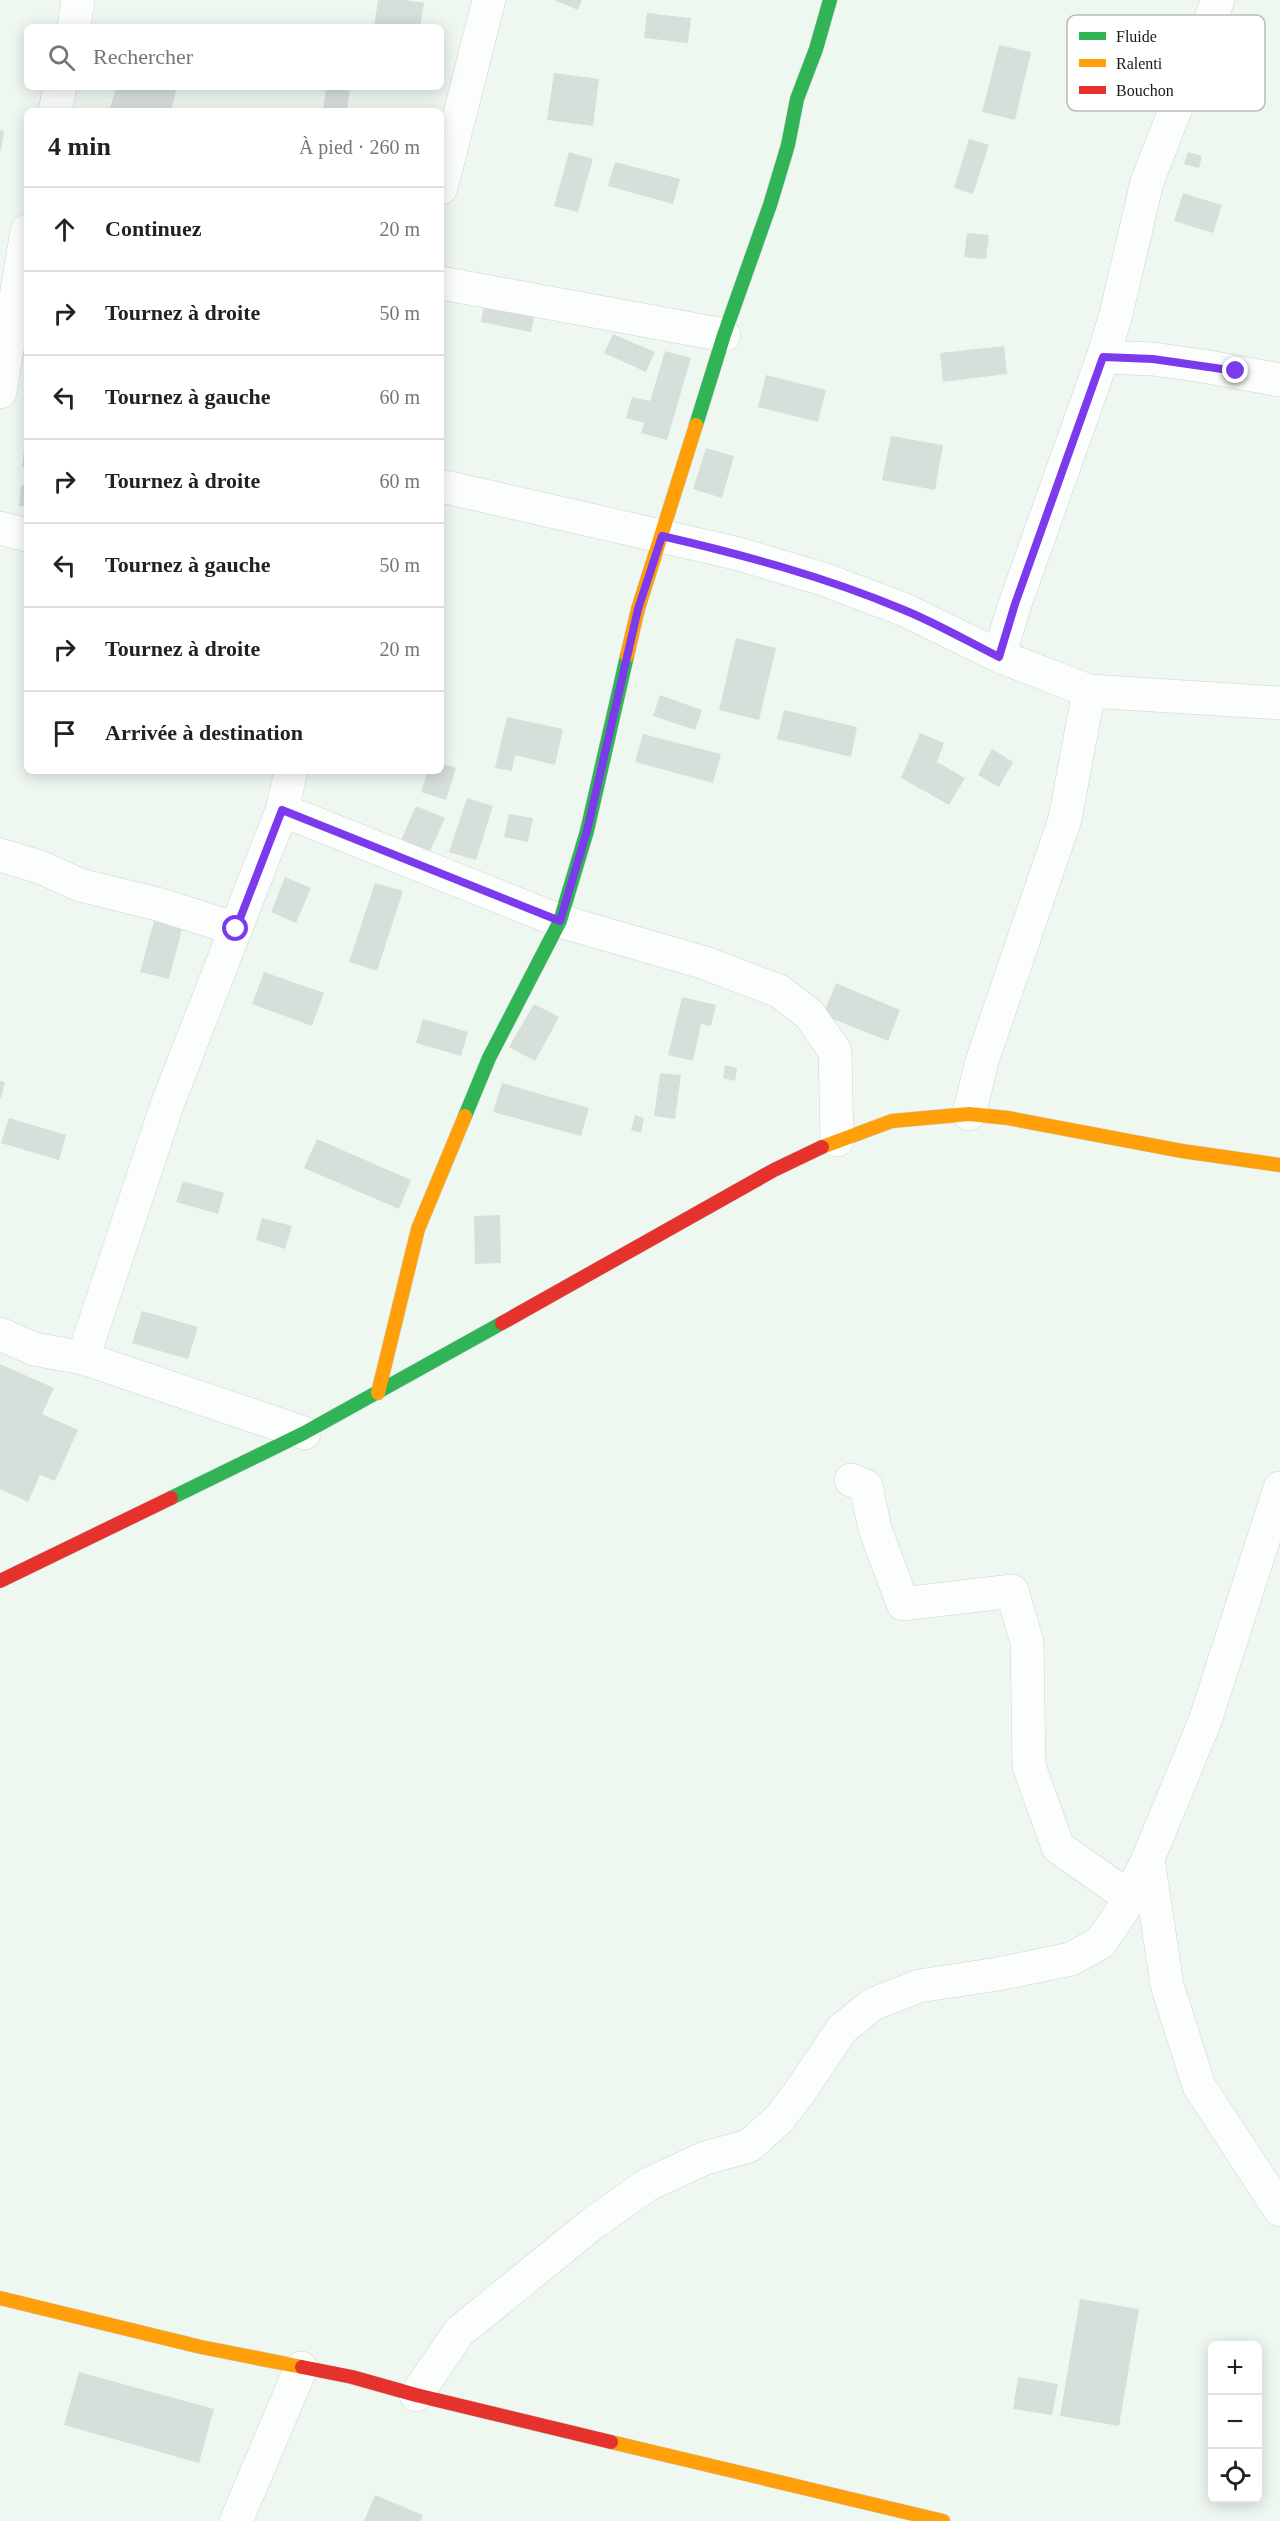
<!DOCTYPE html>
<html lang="fr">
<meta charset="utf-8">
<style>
:root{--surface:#fff;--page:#f2f2f2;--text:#222;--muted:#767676;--line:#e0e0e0}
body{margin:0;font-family:"Times New Roman",serif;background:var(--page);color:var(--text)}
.controls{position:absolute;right:18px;bottom:18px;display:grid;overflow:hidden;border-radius:9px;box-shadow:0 3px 15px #0003}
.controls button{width:54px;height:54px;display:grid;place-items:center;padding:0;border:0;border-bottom:2px solid var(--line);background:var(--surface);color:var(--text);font:30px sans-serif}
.stop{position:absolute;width:18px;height:18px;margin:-14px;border:4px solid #7c3aed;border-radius:50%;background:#fff}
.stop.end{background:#7c3aed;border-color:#fff;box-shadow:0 2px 6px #0008}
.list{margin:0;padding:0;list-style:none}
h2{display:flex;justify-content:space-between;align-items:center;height:78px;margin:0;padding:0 24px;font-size:26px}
h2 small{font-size:20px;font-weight:400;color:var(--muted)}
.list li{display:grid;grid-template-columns:39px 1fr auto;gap:18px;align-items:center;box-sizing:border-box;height:84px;padding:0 24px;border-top:2px solid var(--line)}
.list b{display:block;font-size:22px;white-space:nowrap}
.list em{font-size:20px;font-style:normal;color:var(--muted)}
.icon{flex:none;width:33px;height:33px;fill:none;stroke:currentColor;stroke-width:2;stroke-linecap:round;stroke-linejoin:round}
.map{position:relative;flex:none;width:1280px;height:2521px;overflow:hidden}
.search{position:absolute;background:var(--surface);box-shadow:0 3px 15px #0003;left:24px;top:24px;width:420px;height:66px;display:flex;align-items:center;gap:15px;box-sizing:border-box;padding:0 21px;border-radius:9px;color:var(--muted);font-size:22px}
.panel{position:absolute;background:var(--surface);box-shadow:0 3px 15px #0003;left:24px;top:108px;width:420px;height:666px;border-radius:9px}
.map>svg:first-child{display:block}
.building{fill:#d7dfda}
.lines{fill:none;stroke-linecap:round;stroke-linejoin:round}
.street-casing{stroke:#cdd4cf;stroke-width:34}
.fast-casing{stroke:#cdd4cf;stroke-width:15}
.slow-casing{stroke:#cdd4cf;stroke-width:15}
.jam-casing{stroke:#cdd4cf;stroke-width:15}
.street{stroke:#fcfefd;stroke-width:33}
.fast{stroke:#30b455;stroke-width:14}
.slow{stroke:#ff9f0a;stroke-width:14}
.jam{stroke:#e5322d;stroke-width:14}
.route{stroke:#7c3aed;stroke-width:8}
.key{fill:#fff;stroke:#b9bbb9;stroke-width:1.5}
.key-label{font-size:16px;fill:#151b17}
</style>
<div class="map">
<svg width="1280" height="2521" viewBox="0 0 1280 2521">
<rect width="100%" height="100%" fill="#eef8f1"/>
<path class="building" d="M378,0h27l19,3 -4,24h-46z
M554,0h28l-4,10z
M647,13l44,5 -3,25 -44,-5z
M999,45l32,7 -16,68 -33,-8z
M554,73l45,6 -6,47 -46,-6z
M116,87h61l-6,24 -61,-2z
M326,87h24l-3,24h-24z
M0,130l4,1 -3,19h-1z
M969,139l20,6 -16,49 -19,-6z
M569,152l24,7 -15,53 -24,-6z
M1188,152l14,4 -3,12 -15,-4z
M615,162l65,17 -7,25 -65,-18z
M1183,193l39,12 -9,28 -39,-12z
M967,233l22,2 -3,24 -22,-2z
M485,300l51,10 -5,22 -50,-10z
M613,334l42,18 -9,20 -42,-19z
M1004,346l3,28 -64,8 -3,-29z
M665,351l26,7 -24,82 -26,-7 3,-10 -18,-5 6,-21 18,4z
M766,375l60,15 -8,32 -60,-15z
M891,436l52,9 -8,45 -53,-10z
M706,448l28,8 -12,42 -29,-9z
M24,449h3v18h-5z
M21,485l6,1v20h-8z
M736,638l40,10 -17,72 -40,-10z
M660,695l42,15 -7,20 -42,-14z
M784,710l73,17 -6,30 -74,-18z
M507,717l56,12 -8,36 -40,-10 -3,16 -17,-3z
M920,733l24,10 -7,19 28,16 -16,27 -48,-27z
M643,734l78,20 -8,29 -78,-21z
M992,749l21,13 -14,25 -21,-12z
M441,763l15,5 -10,32 -25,-8 7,-21h13z
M467,798l26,8 -17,54 -27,-8z
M416,806l29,12 -19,42 -28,-13z
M509,814l24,4 -5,24 -24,-5z
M285,877l26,11 -15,35 -25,-11z
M375,883l28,8 -26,80 -28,-9z
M154,921l28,8 -13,50 -29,-7z
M264,972l60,21 -12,33 -60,-22z
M836,983l64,27 -12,31 -65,-26z
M682,997l34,8 -5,21 -10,-2 -8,37 -25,-6z
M534,1004l25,13 -24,44 -26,-14z
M423,1019l45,13 -7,24 -45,-13z
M725,1065l12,3 -2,13 -12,-3z
M660,1073l21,2 -6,44 -21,-3z
M0,1081l5,1 -4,16h-1z
M502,1083l87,25 -8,28 -88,-24z
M635,1115l9,3 -3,15 -10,-3z
M9,1118l57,17 -7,25 -58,-17z
M317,1139l94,41 -12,29 -95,-41z
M183,1181l41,12 -6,21 -42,-12z
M500,1215l1,48 -26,1 -1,-48z
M262,1218l30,8 -7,23 -29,-9z
M142,1311l56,16 -10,32 -56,-16z
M0,1364l54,24 -12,26 36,16 -23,51 -15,-6 -12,27 -28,-13z
M1080,2299l59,10 -20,117 -59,-10z
M79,2372l135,37 -15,54 -135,-38z
M1018,2377l40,7 -6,31 -39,-6z
M375,2495l48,20 -2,6h-57z"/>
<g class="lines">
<g class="street-casing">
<path id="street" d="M74,27l4,-27
M55,111l5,-24
M441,188l48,-188
M441,283l283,52
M1103,357l50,2 50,7 77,14
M0,392l27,-161
M441,486l294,67 88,26 82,31 94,46 90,35 191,12
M0,528l27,7
M999,656l16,-52 88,-247 13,-43 31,-132 71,-182
M282,810l278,111 145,42 74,28 30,23 26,37 2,89
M0,855l40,12 40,18 81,20 75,24
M969,1114l13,-53 83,-242 24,-128
M0,1334l34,15 49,9 221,75
M83,1358l84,-253 115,-295 9,-39
M851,1480l15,6 9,43 28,75 109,-13 15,51 2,124 29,81 71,50
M1280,1488l-75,233 -57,138 19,126 32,101 81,124
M416,2395l43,-63 133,-108 55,-39 58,-27 44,-12 30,-27 20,-26 43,-64 31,-25 46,-18 79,-12 73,-15 29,-16 23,-33 25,-51
M236,2521l65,-153"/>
</g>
<g class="fast-casing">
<path id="fast" d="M696,425l28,-90 46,-130 18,-60 9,-46 19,-50 14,-49
M465,1116l24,-58 71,-137 27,-90 40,-175
M171,1498l133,-65 198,-110"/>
</g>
<g class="slow-casing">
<path id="slow" d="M627,656l11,-47 58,-184
M822,1147l70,-26 77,-7 39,4 174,33 98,14
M378,1393l40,-164 47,-113
M0,2298l201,49 101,20
M611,2442l332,79"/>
</g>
<g class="jam-casing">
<path id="jam" d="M502,1323l272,-153 48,-23
M0,1581l171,-83
M302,2367l50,10 64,18 195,47"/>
</g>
<use href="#street" class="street"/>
<use href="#fast" class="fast"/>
<use href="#slow" class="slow"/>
<use href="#jam" class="jam"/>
</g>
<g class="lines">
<path class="route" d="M236,929l46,-119 278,111 27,-90 51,-222 24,-73c82,19 164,41 242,74 32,13 63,31 95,47l16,-53 88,-247 50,2 83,12"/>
</g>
<rect x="1067" y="15" width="198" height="96" rx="9" class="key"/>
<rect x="1079" y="32" width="27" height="8" fill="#30b455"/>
<rect x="1079" y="59" width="27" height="8" fill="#ff9f0a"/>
<rect x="1079" y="86" width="27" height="8" fill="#e5322d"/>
<g class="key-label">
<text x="1116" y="42">Fluide</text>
<text x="1116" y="69">Ralenti</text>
<text x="1116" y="96">Bouchon</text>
</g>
</svg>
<div class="controls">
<button>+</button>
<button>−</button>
<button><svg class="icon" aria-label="locate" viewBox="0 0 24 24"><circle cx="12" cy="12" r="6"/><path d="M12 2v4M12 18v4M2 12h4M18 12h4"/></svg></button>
</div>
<div class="stop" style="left:236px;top:929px"></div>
<div class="stop end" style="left:1236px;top:371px"></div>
<div class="search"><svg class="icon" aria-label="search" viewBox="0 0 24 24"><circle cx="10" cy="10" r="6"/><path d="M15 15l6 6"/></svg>Rechercher</div>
<section class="panel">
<h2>4 min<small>À pied · 260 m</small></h2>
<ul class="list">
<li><svg class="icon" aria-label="ahead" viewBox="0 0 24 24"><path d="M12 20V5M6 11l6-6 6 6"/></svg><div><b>Continuez</b></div><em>20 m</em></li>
<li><svg class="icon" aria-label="right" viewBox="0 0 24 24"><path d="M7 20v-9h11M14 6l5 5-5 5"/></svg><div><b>Tournez à droite</b></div><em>50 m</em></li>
<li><svg class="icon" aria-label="left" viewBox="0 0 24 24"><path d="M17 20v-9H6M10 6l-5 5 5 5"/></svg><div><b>Tournez à gauche</b></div><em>60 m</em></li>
<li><svg class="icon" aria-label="right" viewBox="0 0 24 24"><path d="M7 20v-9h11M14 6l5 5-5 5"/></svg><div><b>Tournez à droite</b></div><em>60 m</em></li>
<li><svg class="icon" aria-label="left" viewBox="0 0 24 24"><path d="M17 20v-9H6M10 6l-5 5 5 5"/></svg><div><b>Tournez à gauche</b></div><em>50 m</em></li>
<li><svg class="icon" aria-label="right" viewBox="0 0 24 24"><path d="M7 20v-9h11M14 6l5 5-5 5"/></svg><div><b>Tournez à droite</b></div><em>20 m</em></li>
<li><svg class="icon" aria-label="arrive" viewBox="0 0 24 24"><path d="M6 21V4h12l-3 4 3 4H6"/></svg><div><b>Arrivée à destination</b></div></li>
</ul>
</section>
</div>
